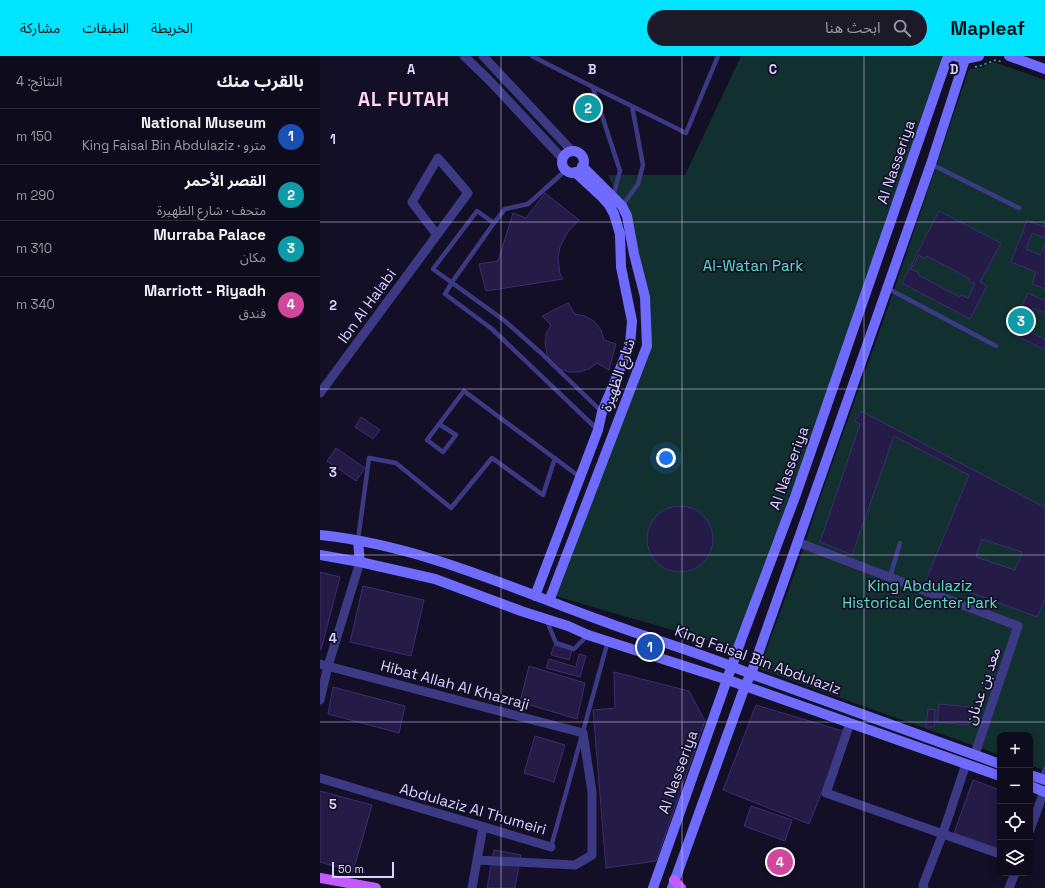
<!DOCTYPE html>
<html lang="ar">
<meta charset="utf-8">
<style>
:root{--surface:#0e0b1c;--page:#1c1929;--text:#f1f3f6;--muted:#9b9ba3;--line:#2e2b3b;--accent:#00e5ff}
body{margin:0;font-family:"Space Grotesk","Noto Sans Arabic",sans-serif;background:var(--page);color:var(--text);direction:rtl}
.controls{position:absolute;right:12px;bottom:12px;display:grid;overflow:hidden;border-radius:8px;box-shadow:0 2px 10px #0003}
.controls button{width:36px;height:36px;display:grid;place-items:center;padding:0;border:0;border-bottom:1px solid var(--line);background:var(--surface);color:var(--text);font:20px sans-serif}
.scale{position:absolute;left:12px;bottom:10px;width:62px;box-sizing:border-box;padding-left:4px;border:2px solid #d9d4ff;border-top:0;font-size:11px;line-height:14px;white-space:nowrap;color:#d9d4ff;-webkit-text-stroke:3px #130f26;paint-order:stroke}
.you{position:absolute;left:346px;top:402px;width:14px;height:14px;margin:-10px;border:3px solid #fff;border-radius:50%;background:#1a73e8;box-shadow:0 0 0 6px #1a73e833}
.badge{display:grid;place-items:center;width:26px;height:26px;border-radius:50%;background:var(--accent);color:#fff;font-size:13px;font-weight:700}
.pin{position:absolute;translate:-50% -50%;border:2px solid #fff;box-shadow:0 1px 4px #0006}
.list{margin:0;padding:0;list-style:none}
h2{display:flex;justify-content:space-between;align-items:center;height:52px;margin:0;padding:0 16px;font-size:17px}
h2 small{font-size:13px;font-weight:400;color:var(--muted)}
.list li{display:grid;grid-template-columns:26px 1fr auto;gap:12px;align-items:center;box-sizing:border-box;height:56px;padding:0 16px;border-top:1px solid var(--line)}
.list b{display:block;font-size:15px;white-space:nowrap}
.list p{margin:0;font-size:13px;white-space:nowrap;color:var(--muted)}
.list em{font-size:13px;font-style:normal;color:var(--muted)}
.icon{flex:none;width:22px;height:22px;fill:none;stroke:currentColor;stroke-width:2;stroke-linecap:round;stroke-linejoin:round}
.map{position:relative;flex:none;width:725px;height:832px;overflow:hidden;direction:ltr}
header{display:flex;align-items:center;gap:24px;box-sizing:border-box;height:56px;padding:0 20px;background:var(--accent);color:#111}
header strong{font-size:19px}
nav{display:flex;gap:22px;margin-inline-start:auto;font-size:14px}
.search{width:280px;height:36px;background:var(--page);display:flex;align-items:center;gap:10px;box-sizing:border-box;padding:0 14px;border-radius:22px;color:var(--muted);font-size:15px}
main{display:flex}
aside{flex:1;background:var(--surface)}
.map>svg:first-child{display:block}
.green{fill:#12302f}
.building{fill:#241b47;stroke:#3b2d73;fill-rule:evenodd}
.lines{fill:none;stroke-linecap:round;stroke-linejoin:round}
.path{stroke:#2fb8b0;stroke-width:1.5;stroke-dasharray:2 3;stroke-linecap:butt}
.lane{stroke:#3d3a85;stroke-width:4.5}
.street{stroke:#3d3a85;stroke-width:9}
.secondary{stroke:#6f6bff;stroke-width:10}
.primary{stroke:#c25bff;stroke-width:10}
.grid{fill:none;stroke:#d9d4ff;stroke-width:1;stroke-opacity:0.55}
.labels{text-anchor:middle;stroke-width:3.5;stroke-linejoin:round;paint-order:stroke}
.street-label{font-size:15px;fill:#d9d4ff;stroke:#130f26}
.park-label{font-size:15px;fill:#5fe0c0;stroke:#130f26}
.district-label{font-size:19px;font-weight:bold;letter-spacing:1px;fill:#ffd6f0;stroke:#130f26}
.grid-label{font-size:13px;text-anchor:middle;font-weight:bold;fill:#d9d4ff;stroke:#130f26;stroke-width:3.5;stroke-linejoin:round;paint-order:stroke}
</style>
<header>
<strong>Mapleaf</strong>
<div class="search"><svg class="icon" aria-label="search" viewBox="0 0 24 24"><circle cx="10" cy="10" r="6"/><path d="M15 15l6 6"/></svg>ابحث هنا</div>
<nav><a>الخريطة</a><a>الطبقات</a><a>مشاركة</a></nav>
</header>
<main>
<div class="map">
<svg width="725" height="832" viewBox="0 0 725 832">
<rect width="100%" height="100%" fill="#130f26"/>
<path class="green" d="M421,0h206l-154,440 -59,152 -182,-53 93,-250 -1,-49 -18,-81 -18,-40h77z
M674,6l51,18v686l-2,4 -13,-5v-30h-30v20l-241,-86 43,-116 13,-41 77,-216 77,-227 12,-1z"/>
<path class="building" d="M225,137l34,27 -12,13 -7,14 -2,11 2,16 3,5 -77,12 -7,-27 19,-3 15,-48 13,5z
M619,155l62,32 -21,39 7,4 -17,33 -68,-36zM599,199l6,4 2,-3 43,23 -1,2 6,3 -7,14 -7,-3 -1,2 -42,-22 1,-2 -8,-4z
M707,164l16,7 2,-5v16l-13,-5 -6,16 14,6 5,-11v45l-13,-5 4,-12 -25,-10z
M708,237l17,8v12l-11,-5 -11,21 22,10v11l-36,-18z
M248,247l7,11 10,2 9,5 7,9 3,10 12,4 -7,26 -12,-7 -8,6 -10,3h-10l-9,-3 -8,-6 -5,-9 -2,-10 1,-10 5,-9 -9,-9z
M541,355l183,96 1,-3v95l-8,18 -76,-28 -1,3 -34,-12 43,-105 -75,-39 -42,119 -32,-13 40,-118 -5,-3zM662,483l40,13 -7,18 -39,-13z
M41,361l19,13 -7,9 -18,-12z
M16,392l29,20 -9,13 -29,-20z
M327 483a33 33 0 1 1 66 0a33 33 0 1 1-66 0Z
M0,516l20,5 -19,73h-1z
M43,530l61,14 -13,56 -61,-14z
M234,589l18,5 -3,10 -18,-5z
M259,598l7,2 -6,21 -34,-9 3,-9 27,8z
M209,610l56,17 -8,36 -57,-17z
M294,616l75,19 16,30 -49,140 -50,7 -13,-158 22,-2z
M13,631l72,19 -6,27 -71,-19z
M619,648l32,3 -2,18 -32,-3z
M436,649l90,27 -37,92 -86,-34z
M608,653l7,1 -1,17h-8z
M215,680l30,9 -11,37 -30,-9z
M653,724l27,10v50l-3,8 -43,-15z
M0,735l52,14 -19,67 -33,-10z
M431,750l41,14 -7,21 -41,-15z
M174,794l27,5 -6,33h-28z"/>
<g class="lines">
<path class="path" d="M655,11l5,-1 16,-6 6,2"/>
<path class="lane" d="M212,0c51,27 103,51 154,77l32,-77
M273,32l27,83 -7,26
M611,108l88,44
M246,114l-38,34 -23,5 -11,14 -42,59 -7,12 47,35 106,101
M302,150l16,-22 5,-19 -11,-59
M174,167l-17,-12 -44,58 72,52 36,32 61,59
M567,232l109,58
M119,368l17,11 -13,17 -16,-12 37,-49 116,86
M38,484l11,-82 27,5 55,45 41,-50 51,37 12,-37
M570,521l10,-34
M227,565l9,22 18,6 14,-14
M721,723l4,-10
M231,791l57,-206"/>
<path class="street" d="M144,0l24,23 74,79
M163,0l89,95
M0,337l148,-200 -30,-35 -26,44 25,33
M477,486l221,84 -43,128
M0,608l263,69
M0,644l8,-34 32,-104
M530,667l-24,70 174,61
M0,722l231,69
M710,774l14,-39
M157,804l6,-33
M152,832l5,-28 98,5 17,-10v-63l-9,-59
M604,832l-1,-3 20,-52 23,-69
M689,832l6,-15"/>
<path class="secondary" d="M634,0l11,3 14,-3
M689,0l36,13
M242 106a11 11 0 1 1 22 0a11 11 0 1 1-22 0Z
M0,479c98,10 189,52 280,85 50,19 102,33 151,54l249,90
M38,485l2,21
M0,499l40,7 75,17 86,32 47,15 20,9 140,45 272,96
M215,540l63,-166 4,-18 28,-67 2,-24 -11,-54 -1,-33 -6,-20 -5,-9 -8,-9 -26,-24
M229,545l98,-255 -2,-49 -11,-43 -7,-38 -5,-10 -40,-40
M710,719l15,5
M710,730l15,6
M333,832l88,-248 54,-143 153,-441
M352,832l73,-202 6,-12 180,-510 34,-105"/>
<path class="primary" d="M0,822l56,10
M354,824l7,8"/>
</g>
<path class="grid" d="M181,0v832M362,0v832M544,0v832M0,166h725M0,333h725M0,499h725M0,666h725"/>
<g class="labels">
<g class="street-label">
<text transform="translate(576 106) rotate(-71)" y="5">Al Nasseriya</text>
<text transform="translate(47 250) rotate(-54)" y="5">Ibn Al Halabi</text>
<text transform="translate(298 319) rotate(-71)" y="5">شارع الظهيرة</text>
<text transform="translate(469 412) rotate(-70)" y="5">Al Nasseriya</text>
<text transform="translate(438 604) rotate(20)" y="5">King Faisal Bin Abdulaziz</text>
<text transform="translate(135 629) rotate(15)" y="5">Hibat Allah Al Khazraji</text>
<text transform="translate(663 630) rotate(-71)" y="5">معد بن عدنان</text>
<text transform="translate(358 716) rotate(-70)" y="5">Al Nasseriya</text>
<text transform="translate(153 753) rotate(16)" y="5">Abdulaziz Al Thumeiri</text>
</g>
<g class="park-label">
<text x="433" y="215">Al-Watan Park</text>
<text x="600" y="535">King Abdulaziz<tspan x="600" dy="17">Historical Center Park</tspan></text>
</g>
<g class="district-label">
<text x="84" y="50">AL FUTAH</text>
</g>
</g>
<g class="grid-label">
<text x="91" y="18">A</text>
<text x="272" y="18">B</text>
<text x="453" y="18">C</text>
<text x="634" y="18">D</text>
<text x="13" y="88">1</text>
<text x="13" y="254">2</text>
<text x="13" y="421">3</text>
<text x="13" y="587">4</text>
<text x="13" y="753">5</text>
</g>
</svg>
<div class="controls">
<button>+</button>
<button>−</button>
<button><svg class="icon" aria-label="locate" viewBox="0 0 24 24"><circle cx="12" cy="12" r="6"/><path d="M12 2v4M12 18v4M2 12h4M18 12h4"/></svg></button>
<button><svg class="icon" aria-label="layers" viewBox="0 0 24 24"><path d="M12 4l9 5-9 5-9-5zM3 14l9 5 9-5"/></svg></button>
</div>
<div class="scale">50 m</div>
<div class="you"></div>
<div class="pin badge" style="left:330px;top:591px;background:#1a4fb4">1</div>
<div class="pin badge" style="left:268px;top:52px;background:#0f9aa8">2</div>
<div class="pin badge" style="left:701px;top:265px;background:#0f9aa8">3</div>
<div class="pin badge" style="left:460px;top:806px;background:#d1479c">4</div>
</div>
<aside>
<h2>بالقرب منك<small>النتائج: 4</small></h2>
<ul class="list">
<li><span class="badge" style="background:#1a4fb4">1</span><div><b>National Museum</b><p>مترو · King Faisal Bin Abdulaziz</p></div><em>150 m</em></li>
<li><span class="badge" style="background:#0f9aa8">2</span><div><b>القصر الأحمر</b><p>متحف · شارع الظهيرة</p></div><em>290 m</em></li>
<li><span class="badge" style="background:#0f9aa8">3</span><div><b>Murraba Palace</b><p>مكان</p></div><em>310 m</em></li>
<li><span class="badge" style="background:#d1479c">4</span><div><b>Marriott - Riyadh</b><p>فندق</p></div><em>340 m</em></li>
</ul>
</aside>
</main>
